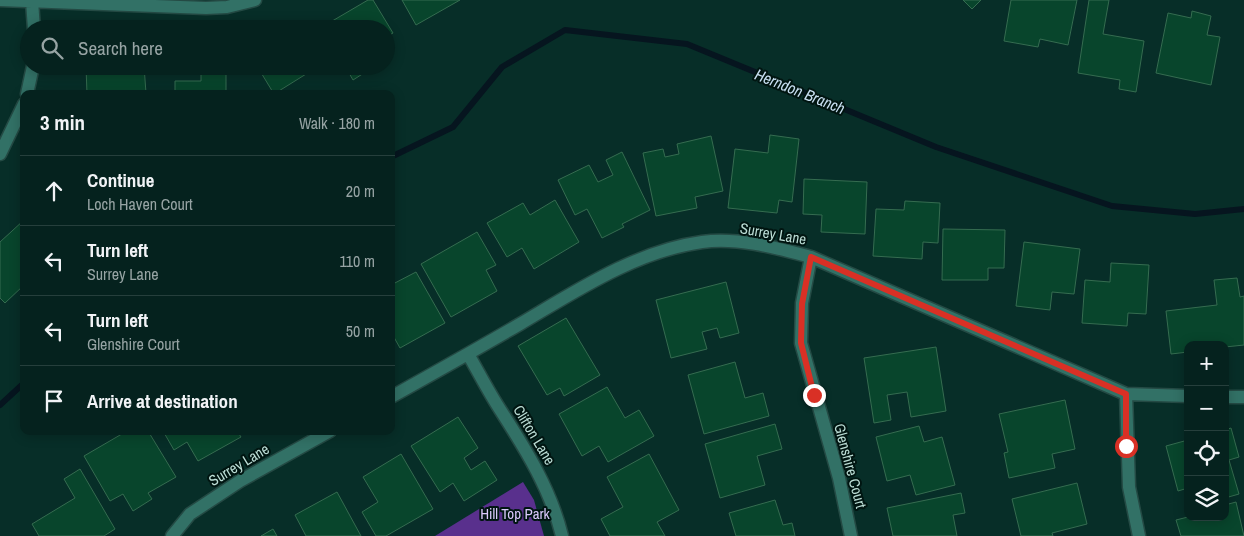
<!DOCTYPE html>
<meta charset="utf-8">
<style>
:root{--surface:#05221e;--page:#132f2b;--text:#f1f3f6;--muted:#97a4a4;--line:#263f3c}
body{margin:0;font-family:"Archivo Narrow",sans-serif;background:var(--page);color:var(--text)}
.controls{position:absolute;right:15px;bottom:15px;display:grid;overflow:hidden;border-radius:10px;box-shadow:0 2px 12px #0003}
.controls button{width:45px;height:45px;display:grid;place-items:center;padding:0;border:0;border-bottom:1px solid var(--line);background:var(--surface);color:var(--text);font:25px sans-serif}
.stop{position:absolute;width:15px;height:15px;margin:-11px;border:4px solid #d93025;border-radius:50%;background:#fff}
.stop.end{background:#d93025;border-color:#fff;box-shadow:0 1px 5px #0008}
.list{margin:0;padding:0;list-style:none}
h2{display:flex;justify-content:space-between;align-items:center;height:65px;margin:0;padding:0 20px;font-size:21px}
h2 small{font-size:16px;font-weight:400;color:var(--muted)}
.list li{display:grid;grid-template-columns:32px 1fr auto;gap:15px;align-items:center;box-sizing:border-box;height:70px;padding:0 20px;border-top:1px solid var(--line)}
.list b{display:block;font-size:19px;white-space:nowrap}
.list p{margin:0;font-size:16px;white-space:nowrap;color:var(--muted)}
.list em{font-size:16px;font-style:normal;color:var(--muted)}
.icon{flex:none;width:28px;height:28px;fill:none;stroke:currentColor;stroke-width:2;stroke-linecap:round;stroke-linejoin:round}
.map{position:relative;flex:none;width:1244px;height:536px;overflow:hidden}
.search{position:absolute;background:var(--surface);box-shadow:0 2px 12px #0003;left:20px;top:20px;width:375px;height:55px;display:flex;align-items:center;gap:12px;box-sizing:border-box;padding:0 18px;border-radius:28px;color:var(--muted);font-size:19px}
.panel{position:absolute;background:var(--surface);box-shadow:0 2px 12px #0003;left:20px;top:90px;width:375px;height:345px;border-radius:10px}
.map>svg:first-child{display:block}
.green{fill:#59308d}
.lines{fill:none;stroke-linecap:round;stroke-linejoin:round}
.stream{stroke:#06151f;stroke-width:6}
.building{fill:#08452c;stroke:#356c50}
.minor-casing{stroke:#244a44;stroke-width:15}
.minor{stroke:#327166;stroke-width:12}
.route{stroke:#d93025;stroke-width:6}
.labels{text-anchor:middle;stroke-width:4;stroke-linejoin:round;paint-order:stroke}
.street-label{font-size:15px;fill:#bbddd5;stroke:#001511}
.park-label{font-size:15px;fill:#dac9fc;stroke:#001511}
.water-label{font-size:16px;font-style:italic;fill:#c7dff1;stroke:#001511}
</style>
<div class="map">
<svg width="1244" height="536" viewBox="0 0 1244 536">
<rect width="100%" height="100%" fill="#072e28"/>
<path class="green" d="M523,482l11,18 10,36h-109z"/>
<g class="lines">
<path class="stream" d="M391,157l62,-30 49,-60 63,-37 122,14 249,103 176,59 83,8 49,-5
M0,405l24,-22"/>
</g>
<path class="building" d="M368,0h5l20,33 -7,4v-8h-63l-1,-2z
M402,0h58l-44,25z
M963,0h18l-9,9z
M1011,0h66l-9,45 -28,-6 -2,8 -34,-6z
M1089,0h20l-6,34 41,7 -8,51 -17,-3 1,-9 -42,-7z
M1192,11l19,5 -4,19 13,2 -9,48 -55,-12 12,-60 23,5z
M86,66h58l2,27 -59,1z
M201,66h25v28h-51v-13h26z
M257,66h62l-45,28z
M345,66h30l-22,14z
M770,135l29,4 -7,63 -13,-2 -2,13 -49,-5 7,-59 33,4z
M711,136l12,55 -28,6 2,11 -41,8 -13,-63 20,-4 2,8 14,-3 -2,-10z
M622,152l28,58 -28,14 2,3 -22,11 -15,-29 -12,6 -17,-35 31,-15 9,17 15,-7 -7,-15z
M804,179l63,3 -2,52 -44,-2 1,-17 -19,-1z
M555,200l24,42 -45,27 -12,-21 -15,9 -20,-34 36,-20 7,12z
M905,201l35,2 -2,40 -15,-1 -1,17 -49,-3 3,-47 28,1z
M24,220v65l-19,18 -5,-5v-56z
M943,229l62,1 -1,38h-16v12h-46z
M477,232l19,33 -10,5 11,21 -46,26 -30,-53z
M1024,242l56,7 -6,45 -22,-2 -2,18 -34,-4z
M1111,263l38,2 -3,49 -18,-1 -1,13 -45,-3 3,-43 25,2z
M416,272l29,51 -45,25 -9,-16v-47z
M1237,278l3,19 4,-1v49l-19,2v-2h-37v7l-17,2 -5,-43 51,-6 -3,-25z
M726,282l13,51 -19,5 -3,-10 -15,4 5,17 -36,9 -15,-58z
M566,318l34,57 -36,21 -4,-8 -13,7 -29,-49z
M936,347l10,64 -35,6 -4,-25 -20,3 4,25 -17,3 -10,-65z
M735,362l10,36 18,-5 6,23 -65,18 -16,-59z
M607,387l18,31 14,-8 15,26 -46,26 -9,-16 -17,10 -23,-42z
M1065,400l10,49 -23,5 3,14 -46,10 -5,-25 4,-1 -9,-38z
M458,417l20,31 -14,10 7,12 14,-9 12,19 -33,21 -11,-18 -13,9 -29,-46z
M775,424l7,25 -25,7 8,29 -45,13 -15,-54z
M919,426l5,16 18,-5 13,48 -39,10 -6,-20 -23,6 -11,-44z
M1231,428l8,29 -10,3 10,34 -14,4v-68z
M127,431h21l28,46 -28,16 4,6 -19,12 -10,-17 -13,7 -26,-45z
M163,431h74l4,6 -43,24 -11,-19 -13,8z
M1188,440v48l-10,3 -12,-45z
M401,454l32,55 -47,27h-10l-14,-24 16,-10 -15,-25z
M649,454l30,56 -22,12 8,14h-55l-9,-17 22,-12 -16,-30z
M80,469l35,60 -11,7h-65l-7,-12 43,-26 -11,-19z
M1077,483l10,41 -35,9 1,3h-32l-9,-37z
M337,492l24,44h-55l-11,-21z
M961,493l4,20 -12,2 4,21h-64l-6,-28z
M775,500l8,25 9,-2 3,13h-59l-7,-23z
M1236,502l8,34h-63l-5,-16 12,-3h37v-12z
M273,529l4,7h-16z"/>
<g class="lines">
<g class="minor-casing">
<path id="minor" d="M0,0l206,8 21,-1 28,-7
M32,1l2,28
M27,94l6,-28
M0,154l24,-50
M811,257l-9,46 -1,40 38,135 12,58
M468,354c11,19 21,39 33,57 25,39 50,79 61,125
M1126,394l3,93 10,49
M391,397c43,-24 86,-48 129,-73 56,-33 116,-73 182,-82 36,-5 75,6 109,15l315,137 62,2
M1225,397h19
M172,536l18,-22 50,-33 90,-50"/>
</g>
<use href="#minor" class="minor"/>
</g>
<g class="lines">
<path class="route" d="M814,395l-13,-52 1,-39 9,-47 315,137v52"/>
</g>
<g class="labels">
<g class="street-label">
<text transform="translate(773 234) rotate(10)" y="5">Surrey Lane</text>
<text transform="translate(534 435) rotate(59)" y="5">Clifton Lane</text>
<text transform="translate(239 465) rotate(-31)" y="5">Surrey Lane</text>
<text transform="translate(850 466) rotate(75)" y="5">Glenshire Court</text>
</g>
<g class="park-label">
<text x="515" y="519">Hill Top Park</text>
</g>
<g class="water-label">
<text transform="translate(800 91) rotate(22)" y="6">Herndon Branch</text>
</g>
</g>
</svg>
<div class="controls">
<button>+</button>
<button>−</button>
<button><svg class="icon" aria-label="locate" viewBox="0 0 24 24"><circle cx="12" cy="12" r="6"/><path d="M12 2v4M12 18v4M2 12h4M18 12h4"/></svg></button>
<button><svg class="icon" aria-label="layers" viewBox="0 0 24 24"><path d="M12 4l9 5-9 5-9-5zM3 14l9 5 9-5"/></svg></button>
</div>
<div class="stop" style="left:1126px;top:446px"></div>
<div class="stop end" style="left:814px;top:395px"></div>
<div class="search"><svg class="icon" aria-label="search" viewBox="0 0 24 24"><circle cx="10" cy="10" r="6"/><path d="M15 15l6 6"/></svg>Search here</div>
<section class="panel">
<h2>3 min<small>Walk · 180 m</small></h2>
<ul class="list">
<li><svg class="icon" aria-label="ahead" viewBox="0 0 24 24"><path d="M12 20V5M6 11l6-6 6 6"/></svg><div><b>Continue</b><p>Loch Haven Court</p></div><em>20 m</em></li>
<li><svg class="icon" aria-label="left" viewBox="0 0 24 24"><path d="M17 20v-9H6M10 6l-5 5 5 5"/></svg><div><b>Turn left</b><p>Surrey Lane</p></div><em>110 m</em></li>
<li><svg class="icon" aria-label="left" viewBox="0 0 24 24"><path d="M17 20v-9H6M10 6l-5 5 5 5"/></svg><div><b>Turn left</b><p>Glenshire Court</p></div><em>50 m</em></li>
<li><svg class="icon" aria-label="arrive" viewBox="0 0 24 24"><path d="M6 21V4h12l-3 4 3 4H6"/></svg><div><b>Arrive at destination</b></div></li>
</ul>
</section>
</div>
